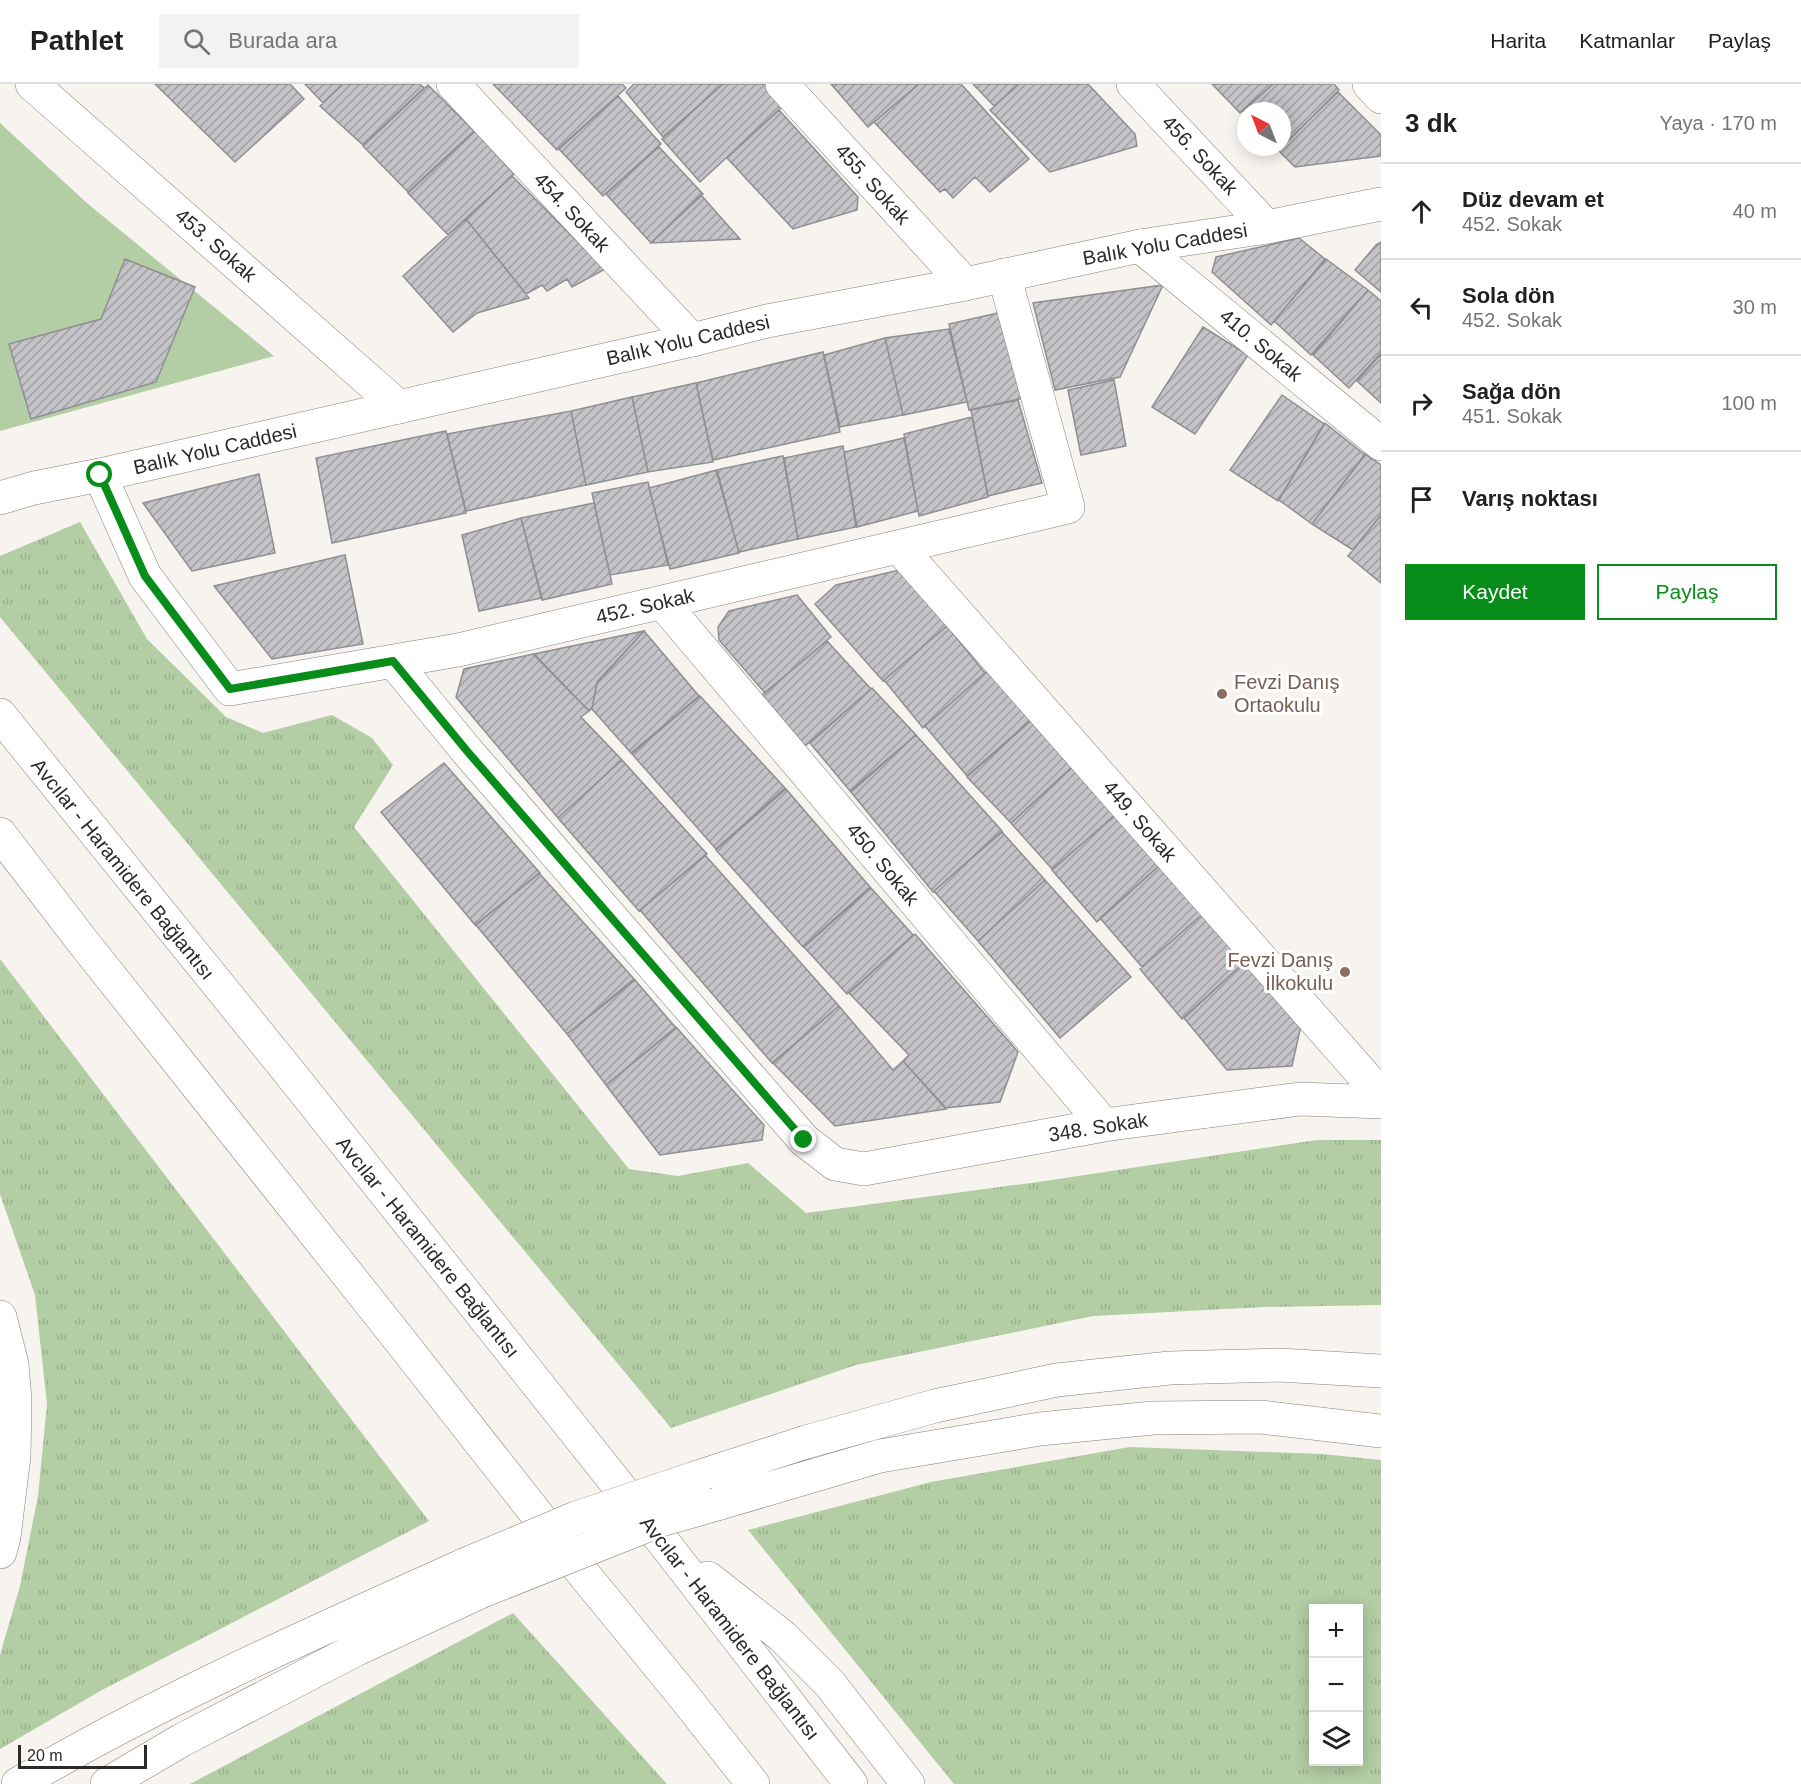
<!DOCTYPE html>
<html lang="tr">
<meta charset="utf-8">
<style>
:root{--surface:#fff;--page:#f2f2f2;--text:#202124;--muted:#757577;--line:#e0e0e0;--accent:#098d1a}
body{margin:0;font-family:Helvetica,sans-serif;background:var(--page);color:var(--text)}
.controls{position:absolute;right:18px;bottom:18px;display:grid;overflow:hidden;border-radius:0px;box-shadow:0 3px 15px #0003}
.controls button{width:54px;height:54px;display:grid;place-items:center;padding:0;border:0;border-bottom:2px solid var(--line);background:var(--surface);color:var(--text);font:30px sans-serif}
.compass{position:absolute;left:1237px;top:18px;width:54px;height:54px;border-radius:50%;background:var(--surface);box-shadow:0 3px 15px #0003;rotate:318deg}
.scale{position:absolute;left:18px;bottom:15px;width:129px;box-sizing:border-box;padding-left:6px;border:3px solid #2b2a28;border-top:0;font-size:16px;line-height:21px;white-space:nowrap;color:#2b2a28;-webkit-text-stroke:4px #fff;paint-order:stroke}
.stop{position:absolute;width:18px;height:18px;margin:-14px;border:4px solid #098d1a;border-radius:50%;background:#fff}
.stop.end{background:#098d1a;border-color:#fff;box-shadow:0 2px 6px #0008}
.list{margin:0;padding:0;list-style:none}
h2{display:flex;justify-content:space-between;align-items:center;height:78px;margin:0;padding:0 24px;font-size:26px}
h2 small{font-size:20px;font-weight:400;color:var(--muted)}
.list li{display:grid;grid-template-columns:39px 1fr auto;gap:18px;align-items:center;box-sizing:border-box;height:96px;padding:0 24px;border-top:2px solid var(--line)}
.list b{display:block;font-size:22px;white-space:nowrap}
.list p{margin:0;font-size:20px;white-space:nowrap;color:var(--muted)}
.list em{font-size:20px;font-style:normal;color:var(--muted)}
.actions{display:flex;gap:12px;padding:18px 24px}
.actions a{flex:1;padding:14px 0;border:2px solid var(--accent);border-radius:0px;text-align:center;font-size:21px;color:var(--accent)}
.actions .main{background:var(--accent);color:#fff}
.icon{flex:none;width:33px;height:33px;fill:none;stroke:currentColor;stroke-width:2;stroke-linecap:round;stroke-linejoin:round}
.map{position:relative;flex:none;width:1381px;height:1700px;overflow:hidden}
header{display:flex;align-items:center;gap:36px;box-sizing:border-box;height:84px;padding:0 30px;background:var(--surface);border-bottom:2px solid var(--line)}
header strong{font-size:28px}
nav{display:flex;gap:33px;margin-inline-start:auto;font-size:21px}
.search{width:420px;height:54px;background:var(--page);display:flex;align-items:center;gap:15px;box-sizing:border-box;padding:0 21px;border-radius:0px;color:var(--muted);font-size:22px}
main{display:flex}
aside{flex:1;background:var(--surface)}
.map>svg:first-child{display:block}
.grass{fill:url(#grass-tufts);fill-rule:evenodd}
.park{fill:#b3cda4}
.building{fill:url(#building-hatch);stroke:#8f8f93;stroke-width:1.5}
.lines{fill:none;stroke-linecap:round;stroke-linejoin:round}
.minor-casing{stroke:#83807d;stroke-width:34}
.secondary-casing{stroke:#83807d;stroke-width:34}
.trunk-casing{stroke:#83807d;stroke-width:34}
.minor{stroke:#fff;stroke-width:33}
.secondary{stroke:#fff;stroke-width:33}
.trunk{stroke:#fff;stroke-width:33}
.trunk-bridge-casing{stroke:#83807d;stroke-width:34;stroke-linecap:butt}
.trunk-bridge{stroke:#fff;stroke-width:33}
.route{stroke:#098d1a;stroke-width:8}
.education-dot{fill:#8d6e63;stroke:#fff;stroke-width:2}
.labels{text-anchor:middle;stroke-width:6;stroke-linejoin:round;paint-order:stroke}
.street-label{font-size:20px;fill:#2b2a28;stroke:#fff}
.education-label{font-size:20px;fill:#785e54;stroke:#fff;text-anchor:start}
</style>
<header>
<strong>Pathlet</strong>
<div class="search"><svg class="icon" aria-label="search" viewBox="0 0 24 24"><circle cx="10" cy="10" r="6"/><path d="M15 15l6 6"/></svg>Burada ara</div>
<nav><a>Harita</a><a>Katmanlar</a><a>Paylaş</a></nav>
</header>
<main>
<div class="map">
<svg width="1381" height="1700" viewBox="0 0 1381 1700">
<defs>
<pattern id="grass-tufts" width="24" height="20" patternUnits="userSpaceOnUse" patternTransform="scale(1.5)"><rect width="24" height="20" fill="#b3cda4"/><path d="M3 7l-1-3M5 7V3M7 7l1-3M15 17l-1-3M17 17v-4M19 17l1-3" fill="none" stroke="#9ab08d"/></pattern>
<pattern id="building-hatch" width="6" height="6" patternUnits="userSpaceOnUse" patternTransform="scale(1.5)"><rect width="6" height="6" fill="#c4c4c8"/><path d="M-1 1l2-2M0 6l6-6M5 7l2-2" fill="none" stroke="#9f9fa2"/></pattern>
</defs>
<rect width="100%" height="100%" fill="#f7f3ef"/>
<path class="grass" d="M80,438l67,117 79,78 37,16 69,-18 40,23 21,27 -39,62 275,342 49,7 70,-13 58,50 239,-32 272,-41h64v165l-117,2 -171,9 -237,49 -185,63 -671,-811v-61z
M0,875l429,562 -327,169 -102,59v-94l20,-69 18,-90 9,-92 -12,-109 -35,-101z
M1130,1363l192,7 59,6v324h-427l-206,-254 183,-48zM1358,1524v154h-44v-154z
M513,1529l154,171h-477z"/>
<path class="park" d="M0,39l88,81 186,152 -274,75z"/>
<path class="building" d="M155,0h135l14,15 -69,63z
M305,0h38l-20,19z
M343,0h77l4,4 -61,57 -43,-39z
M493,0h129l4,4 -69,62z
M634,0h89l-60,53 -37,-45z
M723,0h42l19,21 -84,77 -38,-43z
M831,0h88l-51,43z
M919,0h42l68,75 -39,33 -15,-15 -22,21 -8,-9 -5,3 -66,-70z
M973,0h46l-25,22z
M1019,0h69l47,50 2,12 -87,26 -60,-62z
M1212,0h61l-33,29z
M1273,0h61l5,6 -57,57v-36h-36v3l-3,-3z
M428,1l46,46 -66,61 -45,-46z
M1338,8l43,43v21l-86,11 -17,-17z
M618,12l43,48 -58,52 -44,-47z
M779,26l79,87 -1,13 -64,19 -66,-71z
M475,47l39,43 -66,61 -40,-42z
M659,63l44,47 -52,49 -45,-49z
M512,92l93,93 -33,18 -5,-8 -20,12 -5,-6 -16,9 -60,-75z
M701,111l39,44 -89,4z
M466,135l63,79 -52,15 -24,19 -50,-56z
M1299,154l26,21 -54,66 -59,-53 4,-15z
M1381,158v50l-26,-22 21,-25z
M125,175l70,28 -39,95 -125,37 -22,-75 92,-25z
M1326,175l42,31 -57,65 -37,-34z
M1163,201l-43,92 -65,13 -22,-87z
M1368,206l13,11v52l-32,35 -36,-33z
M998,229l26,85 -55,12 -20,-86z
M1203,243l45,28 -53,79 -43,-27z
M949,245l18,73 -64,13 -18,-77z
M885,254l18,77 -63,12 -16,-72z
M823,268l17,80 -127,28 -17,-77z
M1381,270v49l-24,-22z
M1114,296l12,66 -45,9 -13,-65z
M696,299l17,79 -65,10 -16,-75z
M1282,311l42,29 -46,77 -48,-31z
M632,313l16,75 -62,13 -15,-74z
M1018,316l24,83 -54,13 -17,-86z
M571,327l15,74 -120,26 -19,-77z
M972,333l16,80 -69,19 -15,-82z
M1325,339l40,32 -53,69 -33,-24z
M446,347l20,82 -134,30 -16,-85z
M904,354l14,73 -61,16 -13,-75z
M843,362l13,81 -58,12 -14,-81z
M1365,370l16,11v50l-28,35 -41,-26z
M783,372l15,83 -59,13 -23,-82z
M717,386l22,83 -69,16 -21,-81z
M259,390l16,79 -83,18 -49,-68z
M648,398l20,83 -58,10 -18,-82z
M594,419l18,81 -70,16 -21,-82z
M1381,431v68l-33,-27z
M521,434l21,80 -63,13 -17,-76z
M345,471l18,89 -91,15 -58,-73z
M899,486l49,55 -65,56 -68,-77 21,-19z
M797,511l34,42 -66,56 -46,-53 -1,-13 11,-16z
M947,542l38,47 -62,55 -39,-48z
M644,547l-47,52 -5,25 -3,3 -55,-57z
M644,547l55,65 -68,57 -39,-44 5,-27z
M827,557l44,48 -66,57 -43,-51z
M533,570l56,57 -8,6 41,43 -64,58 -102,-121 8,-28z
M987,587l45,48 -65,57 -42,-50z
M872,604l44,47 -66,56 -40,-48z
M700,612l85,92 -69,61 -84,-95z
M1033,635l41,46 -63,58 -44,-46z
M916,651l86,96 -69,61 -82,-100z
M622,676l85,94 -68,57 -81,-93z
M444,679l96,110 -65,52 -94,-113z
M1074,682l42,49 -64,54 -41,-46z
M786,705l84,98 -67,60 -87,-97z
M1116,730l45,50 -64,58 -45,-52z
M1002,748l43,48 -67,61 -44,-50z
M705,771l134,151 -67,57 -132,-153z
M1161,780l44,48 -63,55 -42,-49z
M539,789l95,106 -67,55 -91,-109z
M1045,796l86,97 -71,61 -82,-97z
M871,804l42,47 -66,59 -43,-47z
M1205,828l43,47 -66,60 -42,-50z
M915,850l103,118 -18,50 -54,6 -43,-47 6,-6 -60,-62z
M1248,875l54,62 -10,45 -65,4 -43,-52z
M635,896l41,48 -70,57 -39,-51z
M839,922l54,64 10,-9 43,48 -111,17 -62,-63z
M676,943l88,98 -2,15 -102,15 -54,-70z"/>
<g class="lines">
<g class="minor-casing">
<path id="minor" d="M32,0l367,323
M453,0l239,256
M782,0l183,200
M1133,0l134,143
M1369,0l12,13
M1140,162l241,198
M100,391l45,101 85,113 228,-39 610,-143 -64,-232
M899,463l482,548
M662,518l442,523
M393,577l74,90 337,389 31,24 29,5 240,-44 196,-26 81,3"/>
</g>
<g class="secondary-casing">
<path id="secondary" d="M0,414l34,-10 66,-13 592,-135 75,-19 198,-37 175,-38 127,-19 114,-23"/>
</g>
<g class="trunk-casing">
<path id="trunk" d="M0,631l293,362 375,471 183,236
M0,750l83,108 308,387 195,248 96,117 71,90
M0,1233l12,47 3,36 -1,56 -10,81 -4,15
M698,1393l108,-35 129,-36 122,-26 113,-12 109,-3 102,6
M717,1420l163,-48 160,-27 113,-11 108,-1 120,14
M708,1494l74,58 48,48 78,100
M18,1700c142,-84 295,-151 446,-219
M107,1700l75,-44 173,-90 125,-58"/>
</g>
<use href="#minor" class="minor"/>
<use href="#secondary" class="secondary"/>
<use href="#trunk" class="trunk"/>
<g class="trunk-bridge-casing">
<path id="trunk-bridge" d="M464,1481l112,-47 122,-41
M480,1508l181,-72 56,-16"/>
</g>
<use href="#trunk-bridge" class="trunk-bridge"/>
</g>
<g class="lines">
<path class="route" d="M100,391l45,101 85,113 163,-28 74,90 337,389"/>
</g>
<g class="education-dot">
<circle cx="1222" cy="610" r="6"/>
<circle cx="1345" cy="888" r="6"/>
</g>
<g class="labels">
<g class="street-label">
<text transform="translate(1200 71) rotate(47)" y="7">456. Sokak</text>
<text transform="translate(873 100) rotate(48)" y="7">455. Sokak</text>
<text transform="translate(572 128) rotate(47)" y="7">454. Sokak</text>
<text transform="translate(1165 160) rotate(-10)" y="7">Balık Yolu Caddesi</text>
<text transform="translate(216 161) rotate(41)" y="7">453. Sokak</text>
<text transform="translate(688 256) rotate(-13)" y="7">Balık Yolu Caddesi</text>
<text transform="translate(1261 261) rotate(40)" y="7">410. Sokak</text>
<text transform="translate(215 365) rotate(-13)" y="7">Balık Yolu Caddesi</text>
<text transform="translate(645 522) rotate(-13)" y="7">452. Sokak</text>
<text transform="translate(1140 737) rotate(49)" y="7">449. Sokak</text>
<text transform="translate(883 780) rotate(50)" y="7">450. Sokak</text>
<text transform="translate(123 785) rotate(51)" y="7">Avcılar - Haramidere Bağlantısı</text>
<text transform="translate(1098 1043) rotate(-9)" y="7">348. Sokak</text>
<text transform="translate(428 1163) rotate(51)" y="7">Avcılar - Haramidere Bağlantısı</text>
<text transform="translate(730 1544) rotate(52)" y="7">Avcılar - Haramidere Bağlantısı</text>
</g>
<g class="education-label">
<text x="1234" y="605">Fevzi Danış<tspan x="1234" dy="23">Ortaokulu</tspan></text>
<text x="1333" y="883" text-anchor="end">Fevzi Danış<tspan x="1333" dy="23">İlkokulu</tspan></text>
</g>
</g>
</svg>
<div class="controls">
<button>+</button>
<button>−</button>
<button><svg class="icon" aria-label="layers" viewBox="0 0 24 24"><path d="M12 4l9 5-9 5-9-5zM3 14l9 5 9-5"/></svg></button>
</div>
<svg class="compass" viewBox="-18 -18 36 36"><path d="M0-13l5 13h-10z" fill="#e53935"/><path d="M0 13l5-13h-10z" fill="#757577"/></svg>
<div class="scale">20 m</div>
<div class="stop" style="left:100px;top:391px"></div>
<div class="stop end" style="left:804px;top:1056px"></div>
</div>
<aside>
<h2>3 dk<small>Yaya · 170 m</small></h2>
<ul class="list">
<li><svg class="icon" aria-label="ahead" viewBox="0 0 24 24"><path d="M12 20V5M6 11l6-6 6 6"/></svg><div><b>Düz devam et</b><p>452. Sokak</p></div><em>40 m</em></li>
<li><svg class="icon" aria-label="left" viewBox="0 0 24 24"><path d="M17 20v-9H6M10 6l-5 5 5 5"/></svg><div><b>Sola dön</b><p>452. Sokak</p></div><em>30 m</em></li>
<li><svg class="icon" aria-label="right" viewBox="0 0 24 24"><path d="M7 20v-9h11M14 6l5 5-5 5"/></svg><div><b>Sağa dön</b><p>451. Sokak</p></div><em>100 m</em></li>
<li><svg class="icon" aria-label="arrive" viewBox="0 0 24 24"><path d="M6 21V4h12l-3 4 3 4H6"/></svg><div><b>Varış noktası</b></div></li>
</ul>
<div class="actions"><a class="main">Kaydet</a><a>Paylaş</a></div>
</aside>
</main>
